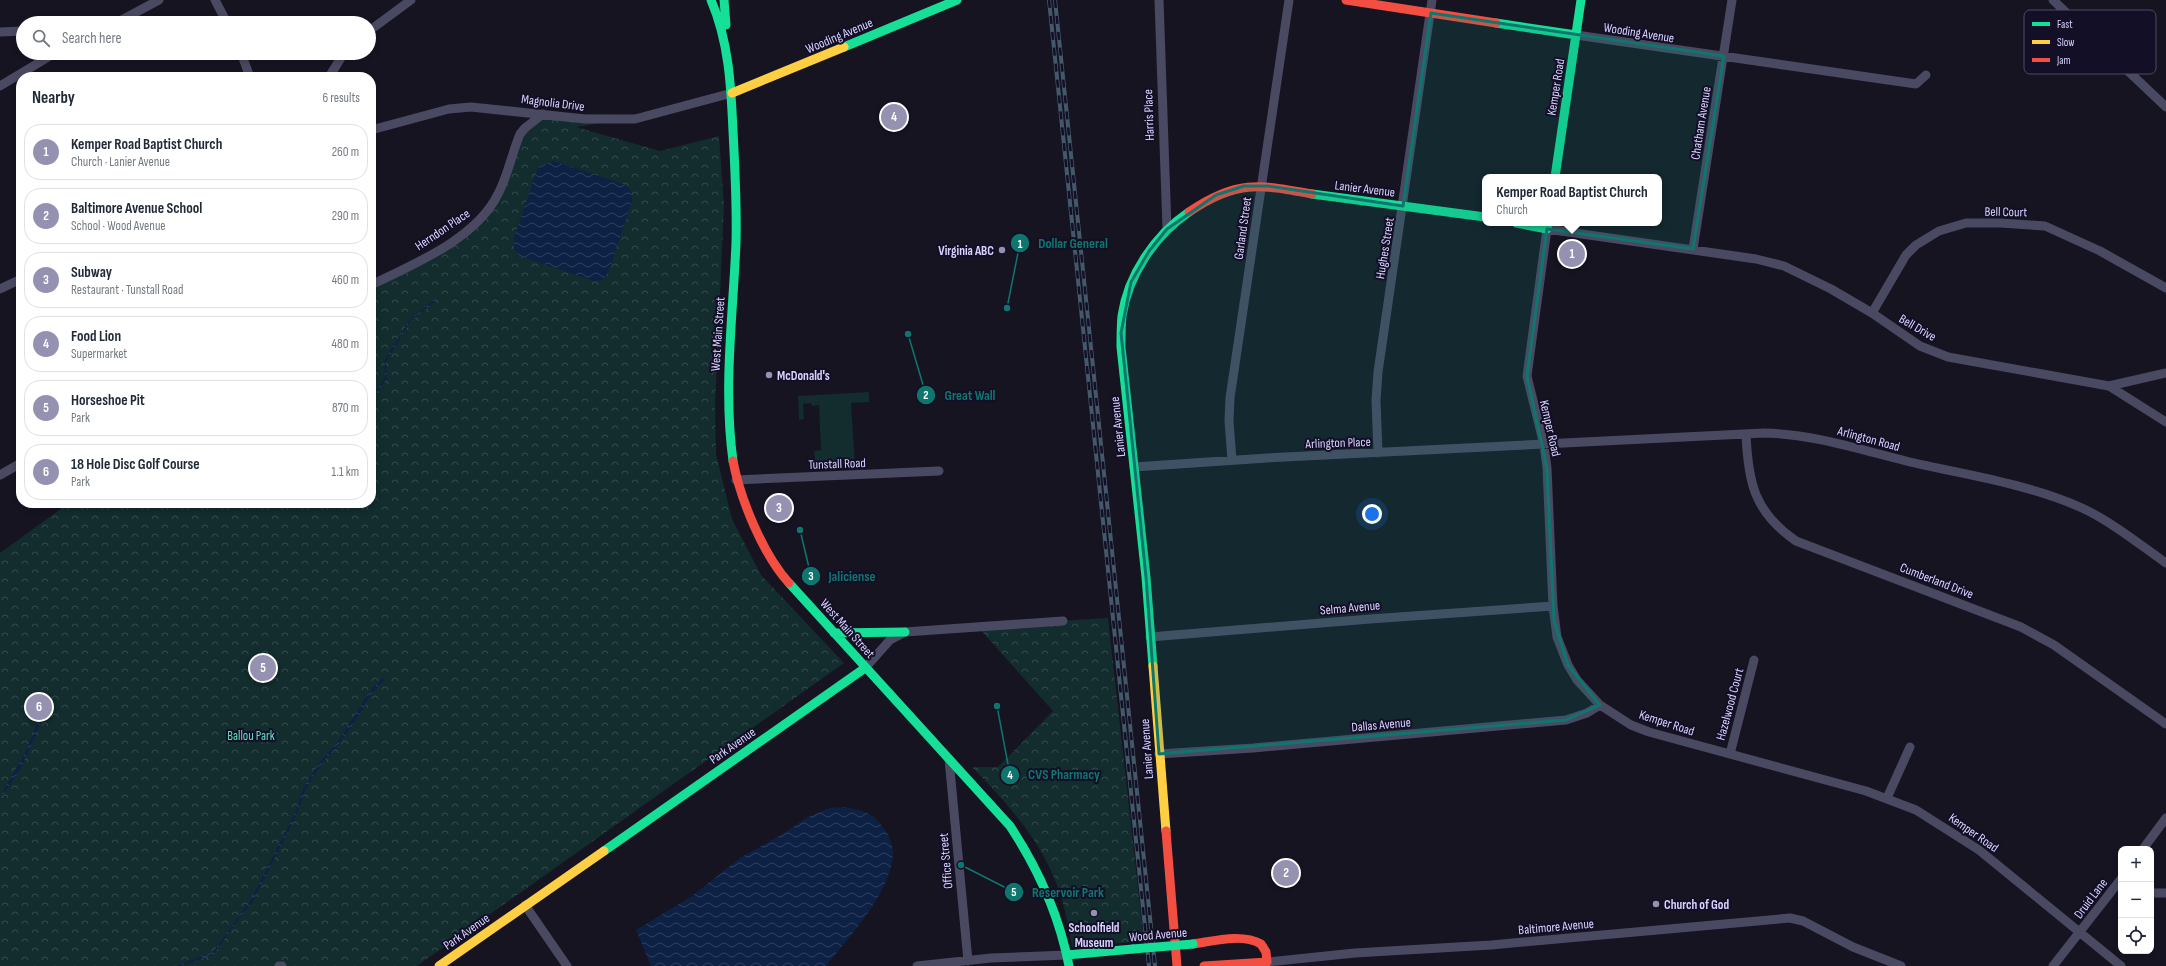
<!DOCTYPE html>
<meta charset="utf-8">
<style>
:root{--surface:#fff;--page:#f6f6f7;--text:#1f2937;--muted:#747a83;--line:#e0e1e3;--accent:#9591b1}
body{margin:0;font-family:"Sofia Sans Condensed",sans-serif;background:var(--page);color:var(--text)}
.controls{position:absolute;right:12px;bottom:12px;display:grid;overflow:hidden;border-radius:8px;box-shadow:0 2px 6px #0003}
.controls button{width:36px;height:36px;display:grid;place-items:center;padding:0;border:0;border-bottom:1px solid var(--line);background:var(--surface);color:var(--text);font:20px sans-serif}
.you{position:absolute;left:1372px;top:514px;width:14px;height:14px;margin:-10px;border:3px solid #fff;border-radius:50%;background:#1a73e8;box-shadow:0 0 0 6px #1a73e833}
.badge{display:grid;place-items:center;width:26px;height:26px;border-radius:50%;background:var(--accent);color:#fff;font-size:13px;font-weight:700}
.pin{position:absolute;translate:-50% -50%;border:2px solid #fff;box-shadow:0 1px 4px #0006}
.popup{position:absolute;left:1482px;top:174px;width:180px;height:52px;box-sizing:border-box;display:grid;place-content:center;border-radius:8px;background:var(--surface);filter:drop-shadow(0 1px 3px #0005);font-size:13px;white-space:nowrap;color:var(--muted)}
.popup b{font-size:15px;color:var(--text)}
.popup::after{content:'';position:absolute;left:50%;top:100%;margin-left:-8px;border:8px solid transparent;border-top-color:var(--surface)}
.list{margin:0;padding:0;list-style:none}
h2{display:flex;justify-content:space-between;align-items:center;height:52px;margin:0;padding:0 16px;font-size:17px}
h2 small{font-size:13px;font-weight:400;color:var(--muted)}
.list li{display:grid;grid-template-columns:26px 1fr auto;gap:12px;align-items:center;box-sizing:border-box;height:56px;margin:0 8px 8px;padding:0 8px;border:1px solid var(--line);border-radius:16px}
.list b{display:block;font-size:15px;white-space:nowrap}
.list p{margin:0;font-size:13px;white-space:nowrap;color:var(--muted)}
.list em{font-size:13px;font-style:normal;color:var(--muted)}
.icon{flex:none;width:22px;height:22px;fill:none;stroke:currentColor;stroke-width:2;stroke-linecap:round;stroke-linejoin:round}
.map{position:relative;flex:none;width:2166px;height:966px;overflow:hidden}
.search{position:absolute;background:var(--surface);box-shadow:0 2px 6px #0003;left:16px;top:16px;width:360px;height:44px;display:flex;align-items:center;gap:10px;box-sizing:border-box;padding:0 14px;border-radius:22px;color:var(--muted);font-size:15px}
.panel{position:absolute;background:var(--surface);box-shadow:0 2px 6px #0003;left:16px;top:72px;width:360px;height:436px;border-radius:16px}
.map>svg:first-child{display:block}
.grass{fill:#132c2d}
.forest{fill:url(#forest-crowns)}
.water{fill:url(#water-waves)}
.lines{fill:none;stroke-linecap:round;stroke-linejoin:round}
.street{stroke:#4a4962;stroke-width:9}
.fast{stroke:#16e098;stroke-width:9}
.slow{stroke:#ffcf43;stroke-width:9}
.jam{stroke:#f24e42;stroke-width:9}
.rail-casing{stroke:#43596b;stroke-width:4}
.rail{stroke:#130f26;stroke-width:2.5;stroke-dasharray:8;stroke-linecap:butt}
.fast-bridge{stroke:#16e098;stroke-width:9}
.marked{fill:#0f766e;fill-opacity:0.2;stroke:#0f766e;stroke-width:3;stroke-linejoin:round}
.poi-dot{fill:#9591b1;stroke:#130f26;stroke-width:1.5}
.labels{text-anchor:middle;stroke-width:4;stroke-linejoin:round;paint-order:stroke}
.street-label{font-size:13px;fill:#d9d4ff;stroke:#130f26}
.poi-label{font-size:13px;font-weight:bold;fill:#d9d4ff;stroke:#130f26;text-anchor:start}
.park-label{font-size:13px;fill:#5fe0c0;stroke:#130f26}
.key{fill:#130f26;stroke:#4e4a67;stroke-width:1}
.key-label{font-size:11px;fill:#d9d4ff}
.leader{fill:none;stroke:#0f766e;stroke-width:1.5}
.callout-dot{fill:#0f766e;stroke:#130f26;stroke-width:1.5}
.mark-label{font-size:12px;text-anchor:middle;font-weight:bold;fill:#fff}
.callout-label{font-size:14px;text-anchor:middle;font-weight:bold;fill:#0f766e;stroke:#130f26;stroke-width:4;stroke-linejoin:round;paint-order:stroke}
</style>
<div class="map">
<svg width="2166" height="966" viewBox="0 0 2166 966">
<defs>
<pattern id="forest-crowns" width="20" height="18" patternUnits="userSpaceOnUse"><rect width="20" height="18" fill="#132c2d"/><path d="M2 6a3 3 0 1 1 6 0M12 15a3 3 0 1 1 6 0" fill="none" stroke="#354a4c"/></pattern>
<pattern id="water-waves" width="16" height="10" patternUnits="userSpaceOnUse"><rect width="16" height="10" fill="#0d2144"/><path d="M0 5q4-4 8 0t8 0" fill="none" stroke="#304060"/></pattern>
</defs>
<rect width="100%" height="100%" fill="#161421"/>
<path class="grass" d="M869,392v10l-18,1 4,63 -39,2 -2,-17 7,-1 -2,-45 -7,1 -1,-3 -8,1 1,15 -5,1 -1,-24z"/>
<path class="forest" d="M543,114l109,1 -76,12 84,24 59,-15 5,70 -9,199 1,49 16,65 29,56 83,88 -427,303h-417v-413l69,-50h302v-219l96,-52 25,-27 24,-60z
M1108,618l36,323 -72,6c-3,-20 -7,-40 -14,-59 -16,-47 -52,-86 -86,-121h26l55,-56 -76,-85z"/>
<path class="water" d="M554,161l72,24 5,6 1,10 -24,72 -6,7 -8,1 -74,-25 -6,-7v-11l24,-71z
M434,300l1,2 -25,20 -24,40 1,16 -8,12 -8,5 7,-7 7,-11 -1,-16 25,-40z
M382,678l3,2 -15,15 -11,21 -21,29 -14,16 -18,27 -9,26 -45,89 -15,18 -23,33 -33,12h-5l37,-14 37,-51 45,-88 9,-26 18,-28 15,-16 31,-49z
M48,695l2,1c-10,29 -28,80 -50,101l26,-46z
M844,807c24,4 31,7 44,28 22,38 -39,102 -62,131h-175l-15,-36 56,-34 48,-38 43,-24 23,-16 23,-10z"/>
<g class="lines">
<path class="street" d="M215,0l12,23
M1159,0l8,229
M2053,0l113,107
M116,23l43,-23
M369,31l42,-31
M0,32l23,-1
M1576,35l340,49 10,-9
M241,53l9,24
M329,77l15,-24
M0,86l55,-33
M371,130l78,-21 22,-2 114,12h50l97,-26
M1693,249l39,-249
M371,285c43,-21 105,-46 127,-91 10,-19 14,-41 22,-60l5,-6 18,-14
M0,289l21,-10
M1872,313l34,-58 10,-10 23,-14 27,-8h34l45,3 55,25 66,37
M2109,386l57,36
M1746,434c2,48 8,78 50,107l225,86 33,18 112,79
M1378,453l-2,-53 2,-28 54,-372
M1232,460l-3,-39 1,-23 59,-398
M1134,467l133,-9 497,-25c49,1 94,16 142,28 59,14 120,22 176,47 30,14 57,36 84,55
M0,475l21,-12
M736,480l203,-9
M1150,637l220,-18 183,-13
M865,668l25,-28 15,-8 158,-11
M1159,754l94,-6 313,-28 21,-7 13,-8
M1730,754l24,-94
M949,759l19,202
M1887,798l23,-51
M2143,849l23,-31
M2151,893h15
M525,905l42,61
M1267,962l88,-9 136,-8 299,-27 13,3 50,26 48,19
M279,966h3
M917,966l74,-8 76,-3
M2053,966l68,-87
M2121,966l-142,-116 -63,-40 -50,-19 -217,-59 -18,-7 -31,-20 -23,-25 -9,-15 -11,-28 -4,-31 -6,-138 -3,-23 -17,-69 20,-147 209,30 28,7 47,23 41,24 48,33 28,11 161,29 57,-13"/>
<path class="fast" d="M711,0c18,42 20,86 22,131 2,37 4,75 3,112 -3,73 -13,145 -3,218
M724,0l2,25
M1496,23l80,12
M844,47l113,-47
M1555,177l26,-177
M1312,194l173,23
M1516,223l31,6 1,-6
M789,583l221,243c29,44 49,88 59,140
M834,633l71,-1
M1153,666l-7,-89 -25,-230c0,-10 0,-21 1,-31 6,-41 33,-81 67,-104
M604,851l261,-183
M1067,955l66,-6"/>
<path class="slow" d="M732,93l112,-46
M1153,666l13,165
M439,966l165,-115"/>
<path class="jam" d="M1346,0l150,23
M1189,212c47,-32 69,-28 123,-18
M733,461c7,37 30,94 56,122
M1166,831l11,135
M1193,944c21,-3 49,-11 68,0l5,8 1,10 -63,4"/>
<g class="rail-casing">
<path id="rail" d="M1049,0l100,966
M1055,0l100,966"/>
</g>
<use href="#rail" class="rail"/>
<path class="fast-bridge" d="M1133,949l60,-5"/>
</g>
<path class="marked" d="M1431,13l293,43 -31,193 -146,-20 -20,147 20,92 7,152 14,45 32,40 -34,15 -407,34 -13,-177 -25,-244 10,-51 18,-31 18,-22 49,-34 28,-9h24l135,20z"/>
<g class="poi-dot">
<circle cx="1002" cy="250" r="4"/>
<circle cx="769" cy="375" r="4"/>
<circle cx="1656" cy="904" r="4"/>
<circle cx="1094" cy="913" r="4"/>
</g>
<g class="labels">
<g class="street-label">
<text transform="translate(1639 32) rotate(9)" y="5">Wooding Avenue</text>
<text transform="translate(839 35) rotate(-23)" y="5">Wooding Avenue</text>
<text transform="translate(1555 87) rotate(-81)" y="5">Kemper Road</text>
<text transform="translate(553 102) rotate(7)" y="5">Magnolia Drive</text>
<text transform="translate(1148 115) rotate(-92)" y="5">Harris Place</text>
<text transform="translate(1700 123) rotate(-81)" y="5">Chatham Avenue</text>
<text transform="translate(1365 188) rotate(7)" y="5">Lanier Avenue</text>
<text transform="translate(2006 211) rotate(1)" y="5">Bell Court</text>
<text transform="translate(1242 228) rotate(-82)" y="5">Garland Street</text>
<text transform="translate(442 229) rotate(-34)" y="5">Herndon Place</text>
<text transform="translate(1384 248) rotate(-81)" y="5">Hughes Street</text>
<text transform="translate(1918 327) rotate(30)" y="5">Bell Drive</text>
<text transform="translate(717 334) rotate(-86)" y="5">West Main Street</text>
<text transform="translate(1117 427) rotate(-96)" y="5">Lanier Avenue</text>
<text transform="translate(1551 428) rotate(77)" y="5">Kemper Road</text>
<text transform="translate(1869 438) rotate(15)" y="5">Arlington Road</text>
<text transform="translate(1338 442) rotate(-2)" y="5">Arlington Place</text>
<text transform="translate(837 463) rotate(-2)" y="5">Tunstall Road</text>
<text transform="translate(1937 580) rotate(21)" y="5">Cumberland Drive</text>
<text transform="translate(1350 607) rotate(-5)" y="5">Selma Avenue</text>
<text transform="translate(848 628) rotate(48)" y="5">West Main Street</text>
<text transform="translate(1729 704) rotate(-75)" y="5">Hazelwood Court</text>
<text transform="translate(1667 722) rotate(18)" y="5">Kemper Road</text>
<text transform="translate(1381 724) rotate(-5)" y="5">Dallas Avenue</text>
<text transform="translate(732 745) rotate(-35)" y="5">Park Avenue</text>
<text transform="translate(1146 749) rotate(-94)" y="5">Lanier Avenue</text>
<text transform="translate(1974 832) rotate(35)" y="5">Kemper Road</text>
<text transform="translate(945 861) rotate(-95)" y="5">Office Street</text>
<text transform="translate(2090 898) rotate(-53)" y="5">Druid Lane</text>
<text transform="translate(1556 926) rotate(-5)" y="5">Baltimore Avenue</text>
<text transform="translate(466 931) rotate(-35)" y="5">Park Avenue</text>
<text transform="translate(1158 934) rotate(-5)" y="5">Wood Avenue</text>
</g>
<g class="poi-label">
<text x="994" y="255" text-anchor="end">Virginia ABC</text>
<text x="777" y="380">McDonald's</text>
<text x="1664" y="909">Church of God</text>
<text x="1094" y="932" text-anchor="middle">Schoolfield<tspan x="1094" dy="15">Museum</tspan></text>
</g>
<g class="park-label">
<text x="251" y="740">Ballou Park</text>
</g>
</g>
<rect x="2024" y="10" width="132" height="64" rx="6" class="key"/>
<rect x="2032" y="22" width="18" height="4" fill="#16e098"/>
<rect x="2032" y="40" width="18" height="4" fill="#ffcf43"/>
<rect x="2032" y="58" width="18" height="4" fill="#f24e42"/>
<g class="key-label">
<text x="2057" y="28">Fast</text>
<text x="2057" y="46">Slow</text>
<text x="2057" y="64">Jam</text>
</g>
<path class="leader" d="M1007 308L1020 243M908 334L926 395M800 530L811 576M997 706L1010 775M961 865L1014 892"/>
<g class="callout-dot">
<circle cx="1007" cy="308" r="4"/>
<circle cx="908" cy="334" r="4"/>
<circle cx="800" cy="530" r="4"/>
<circle cx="997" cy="706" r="4"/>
<circle cx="961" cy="865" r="4"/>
<circle cx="1020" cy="243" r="10"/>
<circle cx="926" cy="395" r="10"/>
<circle cx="811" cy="576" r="10"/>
<circle cx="1010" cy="775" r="10"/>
<circle cx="1014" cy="892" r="10"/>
</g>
<g class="mark-label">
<text x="1020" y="248">1</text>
<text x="926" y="399">2</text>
<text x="811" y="580">3</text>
<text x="1010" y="779">4</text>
<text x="1014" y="896">5</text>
</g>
<g class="callout-label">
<text x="1073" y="248">Dollar General</text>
<text x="970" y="400">Great Wall</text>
<text x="852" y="581">Jaliciense</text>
<text x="1064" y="779">CVS Pharmacy</text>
<text x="1068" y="897">Reservoir Park</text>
</g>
</svg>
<div class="controls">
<button>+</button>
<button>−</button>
<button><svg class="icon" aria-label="locate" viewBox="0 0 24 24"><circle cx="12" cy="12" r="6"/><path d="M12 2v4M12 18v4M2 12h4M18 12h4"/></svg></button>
</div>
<div class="you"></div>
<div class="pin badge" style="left:1572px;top:254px">1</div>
<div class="popup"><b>Kemper Road Baptist Church</b>Church</div>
<div class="pin badge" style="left:1286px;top:873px">2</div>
<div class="pin badge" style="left:779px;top:508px">3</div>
<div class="pin badge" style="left:894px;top:117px">4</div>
<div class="pin badge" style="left:263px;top:668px">5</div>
<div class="pin badge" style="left:39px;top:707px">6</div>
<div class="search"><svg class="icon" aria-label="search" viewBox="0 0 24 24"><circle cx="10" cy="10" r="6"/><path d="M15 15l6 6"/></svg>Search here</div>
<section class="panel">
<h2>Nearby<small>6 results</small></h2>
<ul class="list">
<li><span class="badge">1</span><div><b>Kemper Road Baptist Church</b><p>Church · Lanier Avenue</p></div><em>260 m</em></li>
<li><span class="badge">2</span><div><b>Baltimore Avenue School</b><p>School · Wood Avenue</p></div><em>290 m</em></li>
<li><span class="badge">3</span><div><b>Subway</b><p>Restaurant · Tunstall Road</p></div><em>460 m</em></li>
<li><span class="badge">4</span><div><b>Food Lion</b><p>Supermarket</p></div><em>480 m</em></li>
<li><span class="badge">5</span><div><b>Horseshoe Pit</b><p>Park</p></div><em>870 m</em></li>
<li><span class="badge">6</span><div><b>18 Hole Disc Golf Course</b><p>Park</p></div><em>1.1 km</em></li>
</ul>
</section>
</div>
